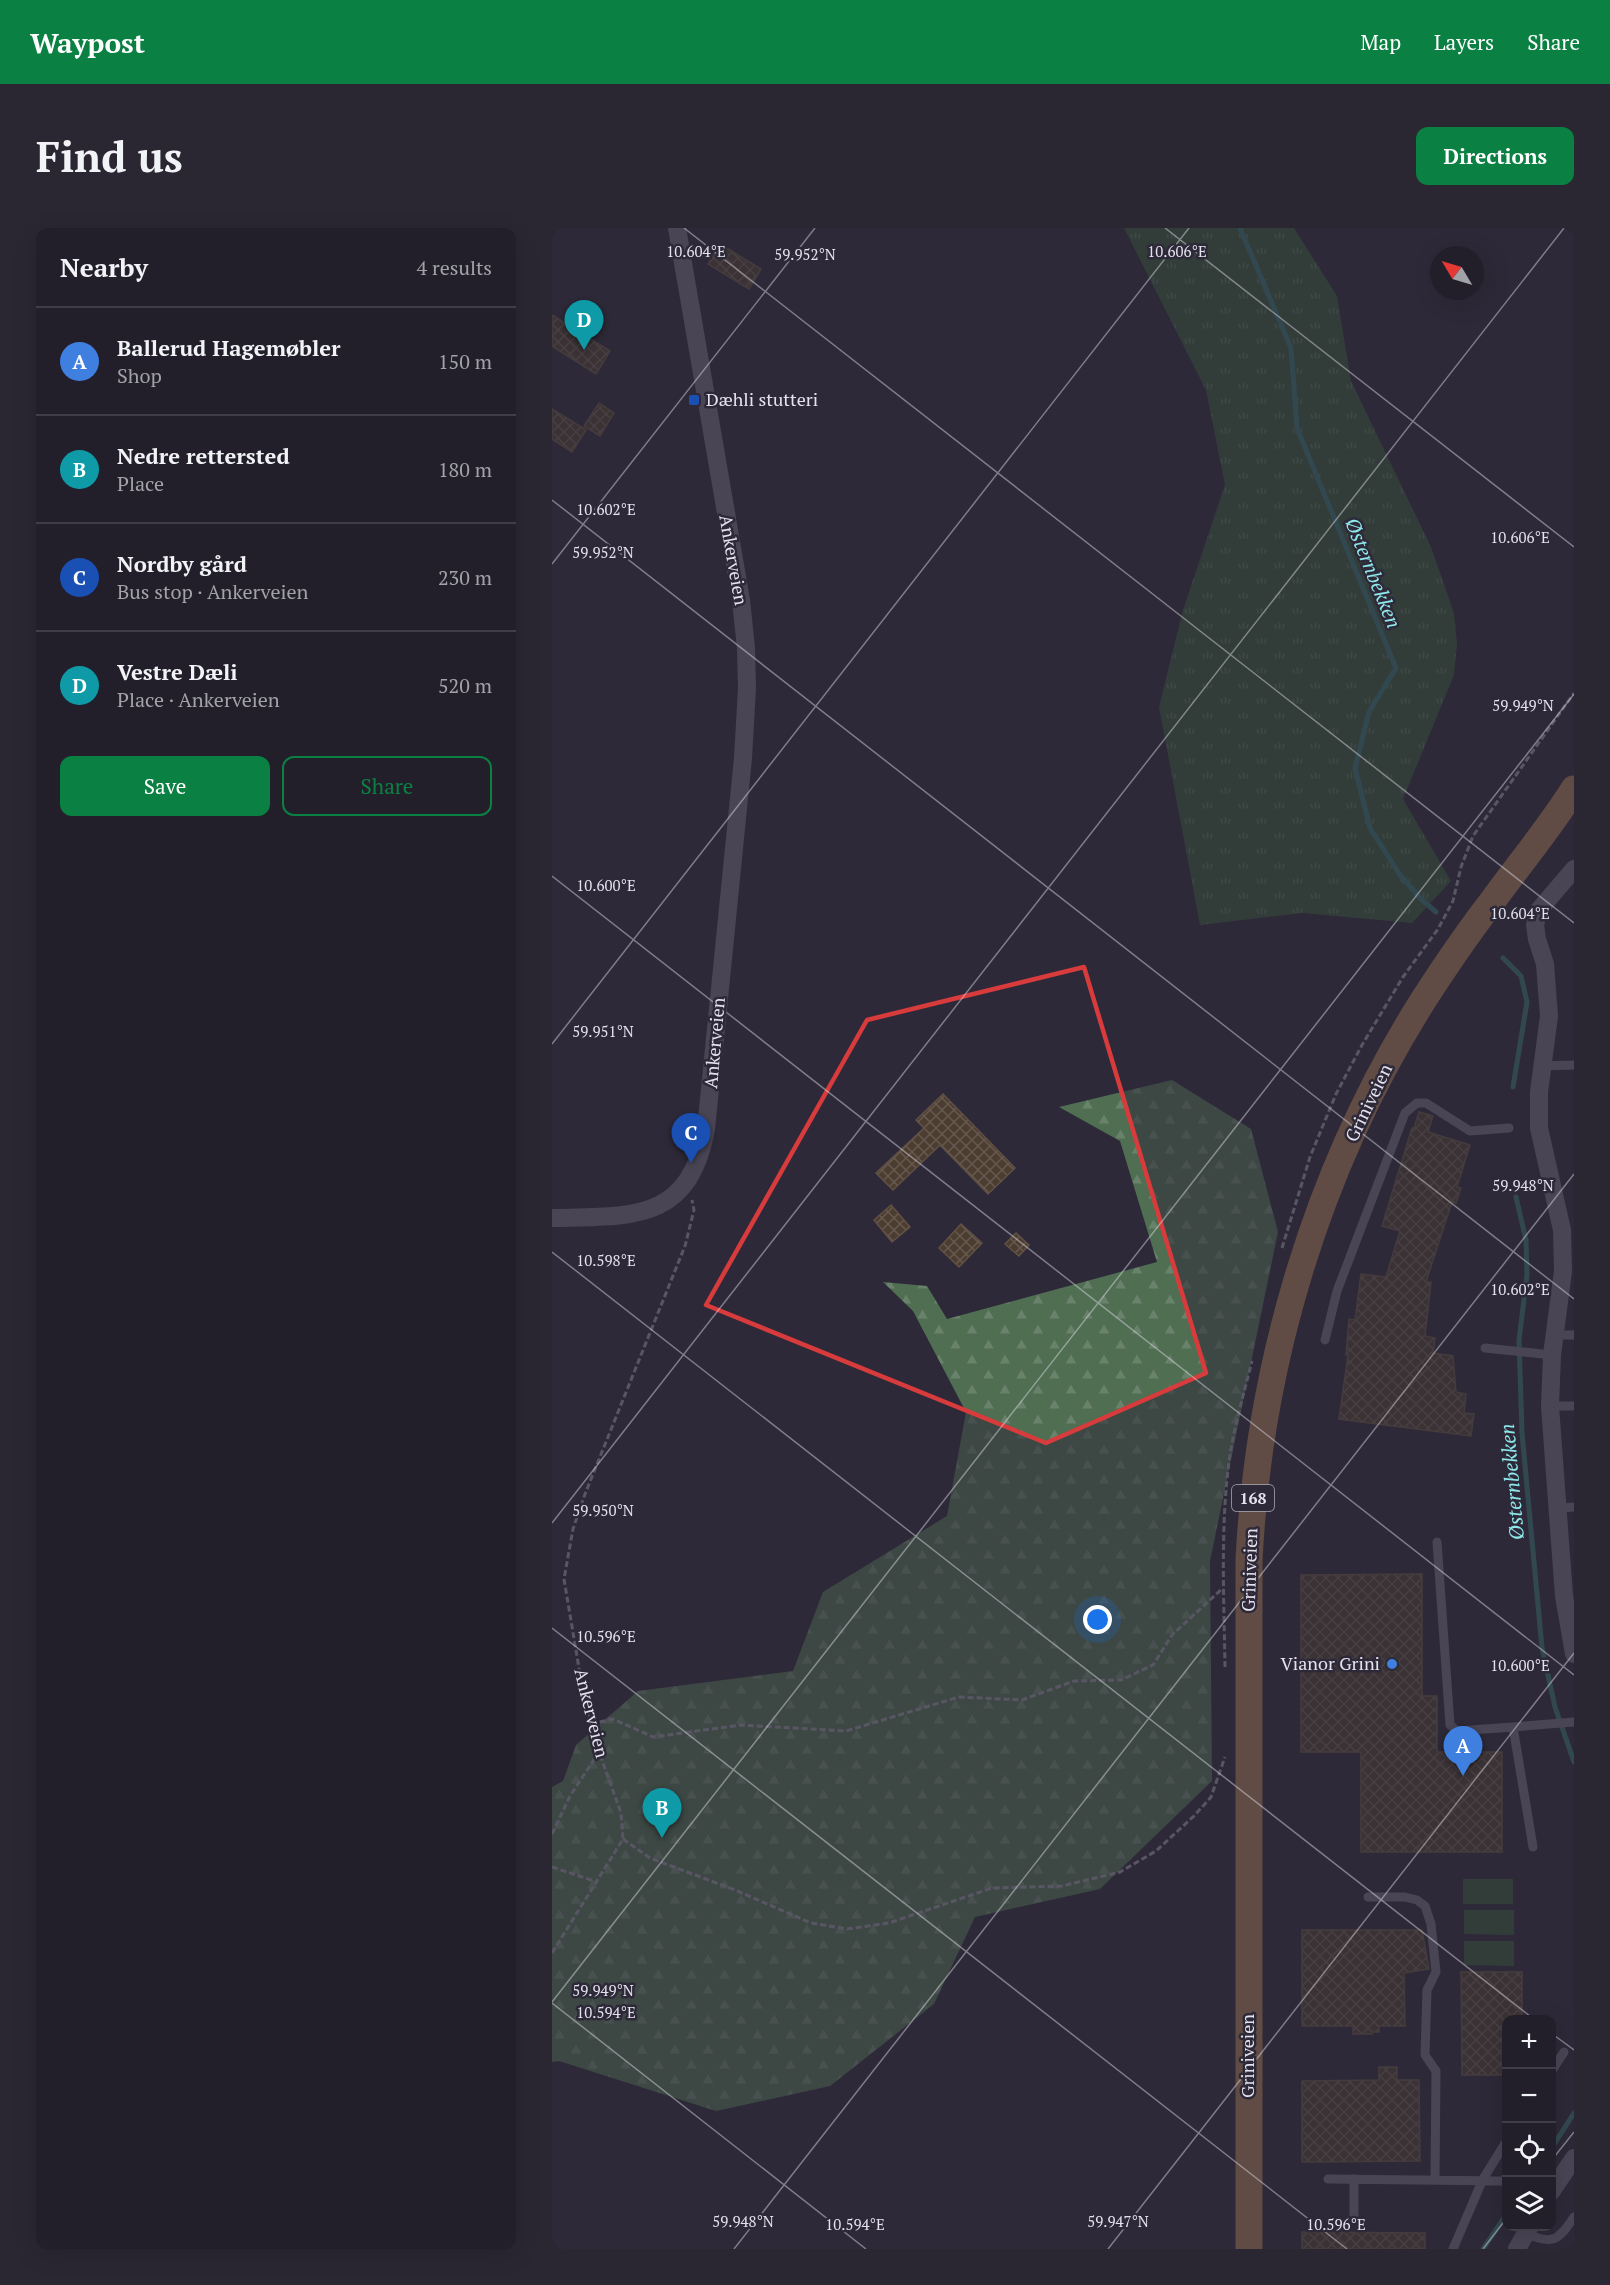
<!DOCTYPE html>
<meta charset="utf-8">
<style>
:root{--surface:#221f2b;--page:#2a2733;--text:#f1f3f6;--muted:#a2a2a9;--line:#3f3d47;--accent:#0b8043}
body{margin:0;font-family:"PT Serif",serif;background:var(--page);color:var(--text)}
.controls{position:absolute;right:18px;bottom:18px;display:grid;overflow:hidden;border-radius:12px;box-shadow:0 6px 24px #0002}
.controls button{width:54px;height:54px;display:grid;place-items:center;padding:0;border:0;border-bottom:2px solid var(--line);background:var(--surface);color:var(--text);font:30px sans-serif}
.compass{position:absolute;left:878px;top:18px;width:54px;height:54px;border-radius:50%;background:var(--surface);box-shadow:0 6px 24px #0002;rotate:308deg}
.you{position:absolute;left:546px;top:1392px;width:21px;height:21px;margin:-15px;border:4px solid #fff;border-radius:50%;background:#1a73e8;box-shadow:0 0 0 9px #1a73e833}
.badge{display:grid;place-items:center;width:39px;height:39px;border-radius:50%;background:var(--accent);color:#fff;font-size:20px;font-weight:700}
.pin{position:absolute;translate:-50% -50px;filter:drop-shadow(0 2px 3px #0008)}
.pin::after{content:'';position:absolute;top:32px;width:21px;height:18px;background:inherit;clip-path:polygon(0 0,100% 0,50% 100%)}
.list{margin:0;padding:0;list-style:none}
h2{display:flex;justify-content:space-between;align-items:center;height:78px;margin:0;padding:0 24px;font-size:26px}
h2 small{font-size:20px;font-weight:400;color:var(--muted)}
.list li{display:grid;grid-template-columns:39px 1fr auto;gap:18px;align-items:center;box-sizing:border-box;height:108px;padding:0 24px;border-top:2px solid var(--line)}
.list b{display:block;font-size:22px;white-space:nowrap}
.list p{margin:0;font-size:20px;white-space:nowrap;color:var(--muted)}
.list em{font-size:20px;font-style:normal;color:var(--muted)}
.actions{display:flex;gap:12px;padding:18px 24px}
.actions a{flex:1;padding:14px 0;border:2px solid var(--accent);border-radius:12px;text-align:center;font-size:21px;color:var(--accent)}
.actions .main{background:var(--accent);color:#fff}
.icon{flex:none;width:33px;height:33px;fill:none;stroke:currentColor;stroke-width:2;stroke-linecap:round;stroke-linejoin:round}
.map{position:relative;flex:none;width:1022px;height:2021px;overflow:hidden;border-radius:12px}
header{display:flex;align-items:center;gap:36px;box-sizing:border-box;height:84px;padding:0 30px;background:var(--accent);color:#fff}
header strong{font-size:28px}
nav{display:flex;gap:33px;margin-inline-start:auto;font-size:21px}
.intro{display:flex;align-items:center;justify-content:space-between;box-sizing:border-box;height:144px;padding:0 36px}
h1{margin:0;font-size:42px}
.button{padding:15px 27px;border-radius:12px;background:var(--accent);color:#fff;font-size:21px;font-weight:700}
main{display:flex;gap:36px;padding:0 36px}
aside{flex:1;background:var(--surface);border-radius:12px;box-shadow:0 6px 24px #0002}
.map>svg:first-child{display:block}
.grass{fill:url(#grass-tufts)}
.forest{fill:url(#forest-firs)}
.pitch{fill:#39553b}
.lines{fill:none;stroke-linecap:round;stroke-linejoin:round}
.stream{stroke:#396d6e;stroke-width:5}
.building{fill:url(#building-cross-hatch);stroke:#615144;stroke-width:1.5}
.path{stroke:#8f8c9a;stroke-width:3;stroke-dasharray:6 3;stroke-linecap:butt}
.service{stroke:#6a6679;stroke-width:9}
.minor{stroke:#6a6679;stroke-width:18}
.primary{stroke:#9e7656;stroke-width:27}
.marked{fill:none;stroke:#d73b3c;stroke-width:4.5;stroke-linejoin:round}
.ticks{fill:none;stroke:#e4e2ed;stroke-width:1.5;stroke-opacity:0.45}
.transit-dot{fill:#1a4fb4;stroke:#2d2939;stroke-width:2}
.shop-dot{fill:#3f7fe0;stroke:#2d2939;stroke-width:2}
.labels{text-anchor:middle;stroke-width:5;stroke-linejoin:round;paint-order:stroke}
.shield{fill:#2d2939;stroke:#adaab7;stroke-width:1.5}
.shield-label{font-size:16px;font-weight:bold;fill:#e4e2ed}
.poi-label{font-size:18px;fill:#e4e2ed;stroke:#2d2939;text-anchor:start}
.street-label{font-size:18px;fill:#e4e2ed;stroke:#2d2939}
.water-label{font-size:20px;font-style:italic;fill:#8ee7e9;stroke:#2d2939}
.ticks-label{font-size:15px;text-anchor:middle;fill:#e4e2ed;stroke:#2d2939;stroke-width:5;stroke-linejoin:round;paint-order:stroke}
</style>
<header>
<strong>Waypost</strong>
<nav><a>Map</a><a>Layers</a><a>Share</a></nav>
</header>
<div class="intro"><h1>Find us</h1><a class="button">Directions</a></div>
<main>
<aside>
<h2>Nearby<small>4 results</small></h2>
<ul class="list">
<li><span class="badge" style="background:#3f7fe0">A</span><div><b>Ballerud Hagemøbler</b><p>Shop</p></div><em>150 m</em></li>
<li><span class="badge" style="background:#0f9aa8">B</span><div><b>Nedre rettersted</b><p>Place</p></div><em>180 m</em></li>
<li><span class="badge" style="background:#1a4fb4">C</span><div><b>Nordby gård</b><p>Bus stop · Ankerveien</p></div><em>230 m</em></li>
<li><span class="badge" style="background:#0f9aa8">D</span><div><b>Vestre Dæli</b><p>Place · Ankerveien</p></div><em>520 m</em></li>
</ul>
<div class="actions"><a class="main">Save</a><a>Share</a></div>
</aside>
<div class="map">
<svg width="1022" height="2021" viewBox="0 0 1022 2021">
<defs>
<pattern id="grass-tufts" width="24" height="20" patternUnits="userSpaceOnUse" patternTransform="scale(1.5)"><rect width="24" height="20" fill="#39553b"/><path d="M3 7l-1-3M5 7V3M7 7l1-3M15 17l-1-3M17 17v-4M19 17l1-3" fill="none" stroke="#566d58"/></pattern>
<pattern id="forest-firs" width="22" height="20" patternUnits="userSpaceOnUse" patternTransform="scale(1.5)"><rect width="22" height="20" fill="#506e52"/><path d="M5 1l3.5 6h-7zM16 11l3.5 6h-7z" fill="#69826b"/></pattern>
<pattern id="building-cross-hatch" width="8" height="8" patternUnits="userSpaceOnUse" patternTransform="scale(1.5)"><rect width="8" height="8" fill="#4c3d31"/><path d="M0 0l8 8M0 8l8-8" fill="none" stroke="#66594f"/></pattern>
</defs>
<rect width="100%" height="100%" fill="#2d2939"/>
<path class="grass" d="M572,0h170l43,68 14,85 80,166 23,66 3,31 -3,31 -51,124 48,82 -39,42 -109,-10 -103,12 -41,-218 24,-97 42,-125 -19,-95z"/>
<path class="forest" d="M620,852l79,49 27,103 -68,329 2,220 -112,108 -125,28 -41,87 -104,82 -114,25 -157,-50 -7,1v-275l11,-6 13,-36 62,-54 155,-20 30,-79 124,-76 19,-104 -53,-101 -30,-29 44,4 20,33 210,-57 -37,-121 -61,-34z"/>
<path class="pitch" d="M911,1651h50v25h-50z
M912,1682h50v25l-50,-1z
M912,1713h50v25l-50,-1z"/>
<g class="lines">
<path class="stream" d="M688,0l51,120 6,80 99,240 -27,44 -14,56 15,60 30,47 21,24 15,13
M951,730l18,18 6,26 -14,85
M964,969l10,43 1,35 -8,65 3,93 20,215 13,59 19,55
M999,1921l23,-36
M931,2021l23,-34"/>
</g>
<path class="building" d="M168,16l41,25 -12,20 -41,-25z
M0,87l58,36 -14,23 -44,-28z
M47,175l15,10 -14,23 -16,-10z
M0,181l34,21 -14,22 -20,-13z
M391,866l72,74 -27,26 -48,-49 -47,45 -17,-17 48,-45 -8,-8z
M867,884l14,4 -5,16 42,13 -13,42 4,1 -5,15 -4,-1 -26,80h5l-6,54 10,2 -2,15 20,3 3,36 10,2 -2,19 10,1 -3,22 -132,-17 9,-64h-2l3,-36 6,1 6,-46 25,3 14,-46 -18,-5 30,-98h2z
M339,977l19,22 -18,15 -18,-22z
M409,996l21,19 -23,24 -20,-19z
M464,1005l13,12 -10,11 -14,-12z
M870,1346v122h15v56h65v100h-141v-100h-60v-177z
M750,1702h120l7,39 -25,4 1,53h-26v6h-7v2h-19v-8h-51z
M909,1744h61v47h-16v56h-44z
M827,1839h18v13h22l1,81 -118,1v-81l77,-1z
M750,2004l123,1v16h-123z"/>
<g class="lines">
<path class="path" d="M730,1020l28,-91 26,-63 26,-49 41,-68 35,-48 15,-28 8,-34 12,-31 101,-143
M673,1439c-1,-68 -5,-145 5,-212 5,-32 14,-62 22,-94
M39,1496l22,-5 40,18 88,-12 105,6 113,-34 63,3 52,-19 47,-1 32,-15 19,-30 51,-47
M0,1606l18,-38 29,-44
M71,1611l27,19 85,32 76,33 36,6 42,-6 103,-35 70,-2 58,-14 36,-21 38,-35 17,-19 14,-40
M0,1639l45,15
M0,1725l71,-114 -2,-26 -22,-61 -16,-60 -19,-113 9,-50 12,-35 100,-248 9,-36 -2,-10"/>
<path class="service" d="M991,838l31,-1
M1003,1107h19
M773,1112l12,-49 68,-178 12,-10h9l44,28 39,-3
M933,1120l67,7
M998,1178h24
M1006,1280l16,-1
M885,1314l13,183 7,6 56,-4 20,120
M961,1499l61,-5
M816,1669h37l12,3 8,6 6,18 5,48 -9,18 -2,65 11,16 -1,108
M999,1844l13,-20
M776,1951l178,2
M802,1951v41
M974,2005c26,13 33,7 48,-16
M901,2021l30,-70 23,-37"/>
<path class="minor" d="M1022,641l-35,41 -4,15 2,14 8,25 4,52 -10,76v36l23,102 1,41 -11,84 -2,51 14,190 10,58
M0,990c79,-2 137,5 154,-89l37,-371 4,-70 -1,-40 -5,-48 -64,-372
M999,1964l23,-34
M965,2021l13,-23"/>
<path class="primary" d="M697,2021v-689c10,-197 69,-394 175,-561 22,-34 45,-68 70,-100 27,-37 56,-72 80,-110"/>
</g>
<path d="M0 0H1022V2021H0ZM532,739l122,406 -160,70 -340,-138 161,-285z" fill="#2d2939" fill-opacity=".55" fill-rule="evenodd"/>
<path class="marked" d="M532,739l122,406 -160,70 -340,-138 161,-285z"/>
<path class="ticks" d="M132,0l890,695M613,0l409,319M0,272l1022,799M0,336l263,-336M0,648l1022,799M0,816l637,-816M0,1024l983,768M0,1295l1012,-1295M0,1400l795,621M0,1774l1022,-1308M0,1775l314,246M999,1805l23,17M999,1933l23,-29M182,2021l840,-1075M556,2021l466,-596M931,2021l23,-30"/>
<rect class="transit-dot" x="136" y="166" width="12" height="12" rx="3"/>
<circle class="shop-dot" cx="840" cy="1436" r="6"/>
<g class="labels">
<rect class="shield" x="680" y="1257" width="42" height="26" rx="4.5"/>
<g class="shield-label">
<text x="701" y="1276">168</text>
</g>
<g class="poi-label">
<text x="154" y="178">Dæhli stutteri</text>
<text x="828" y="1442" text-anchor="end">Vianor Grini</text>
</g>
<g class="street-label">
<text transform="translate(181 332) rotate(80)" y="6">Ankerveien</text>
<text transform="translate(163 815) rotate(-85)" y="6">Ankerveien</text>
<text transform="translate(817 875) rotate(-64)" y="6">Griniveien</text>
<text transform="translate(698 1342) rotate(-88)" y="6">Griniveien</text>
<text transform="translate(39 1485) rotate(76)" y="6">Ankerveien</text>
<text transform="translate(696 1828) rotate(-90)" y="6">Griniveien</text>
</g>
<g class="water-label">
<text transform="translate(821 345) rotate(68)" y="7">Østernbekken</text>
<text transform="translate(960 1254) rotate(-95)" y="7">Østernbekken</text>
</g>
</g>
<g class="ticks-label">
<text x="625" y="29">10.606°E</text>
<text x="144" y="29">10.604°E</text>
<text x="253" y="32">59.952°N</text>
<text x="54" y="287">10.602°E</text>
<text x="968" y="315">10.606°E</text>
<text x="51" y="330">59.952°N</text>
<text x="971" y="483">59.949°N</text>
<text x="54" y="663">10.600°E</text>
<text x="968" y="691">10.604°E</text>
<text x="51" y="809">59.951°N</text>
<text x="971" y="963">59.948°N</text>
<text x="54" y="1038">10.598°E</text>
<text x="968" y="1067">10.602°E</text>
<text x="51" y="1288">59.950°N</text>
<text x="54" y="1414">10.596°E</text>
<text x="968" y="1443">10.600°E</text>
<text x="51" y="1768">59.949°N</text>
<text x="54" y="1790">10.594°E</text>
<text x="191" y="1999">59.948°N</text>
<text x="566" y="1999">59.947°N</text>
<text x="303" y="2002">10.594°E</text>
<text x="784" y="2002">10.596°E</text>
</g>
</svg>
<div class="controls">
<button>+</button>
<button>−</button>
<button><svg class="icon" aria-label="locate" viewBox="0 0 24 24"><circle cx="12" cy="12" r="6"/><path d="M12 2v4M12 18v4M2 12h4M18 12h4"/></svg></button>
<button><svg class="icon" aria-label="layers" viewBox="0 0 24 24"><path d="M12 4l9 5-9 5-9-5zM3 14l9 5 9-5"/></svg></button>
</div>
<svg class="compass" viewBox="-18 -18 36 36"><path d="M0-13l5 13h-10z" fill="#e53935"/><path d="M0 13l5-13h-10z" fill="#a2a2a9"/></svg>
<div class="you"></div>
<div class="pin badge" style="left:911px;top:1548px;background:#3f7fe0">A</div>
<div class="pin badge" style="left:110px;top:1610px;background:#0f9aa8">B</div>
<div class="pin badge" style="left:139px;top:935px;background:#1a4fb4">C</div>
<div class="pin badge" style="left:32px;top:122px;background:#0f9aa8">D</div>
</div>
</main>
